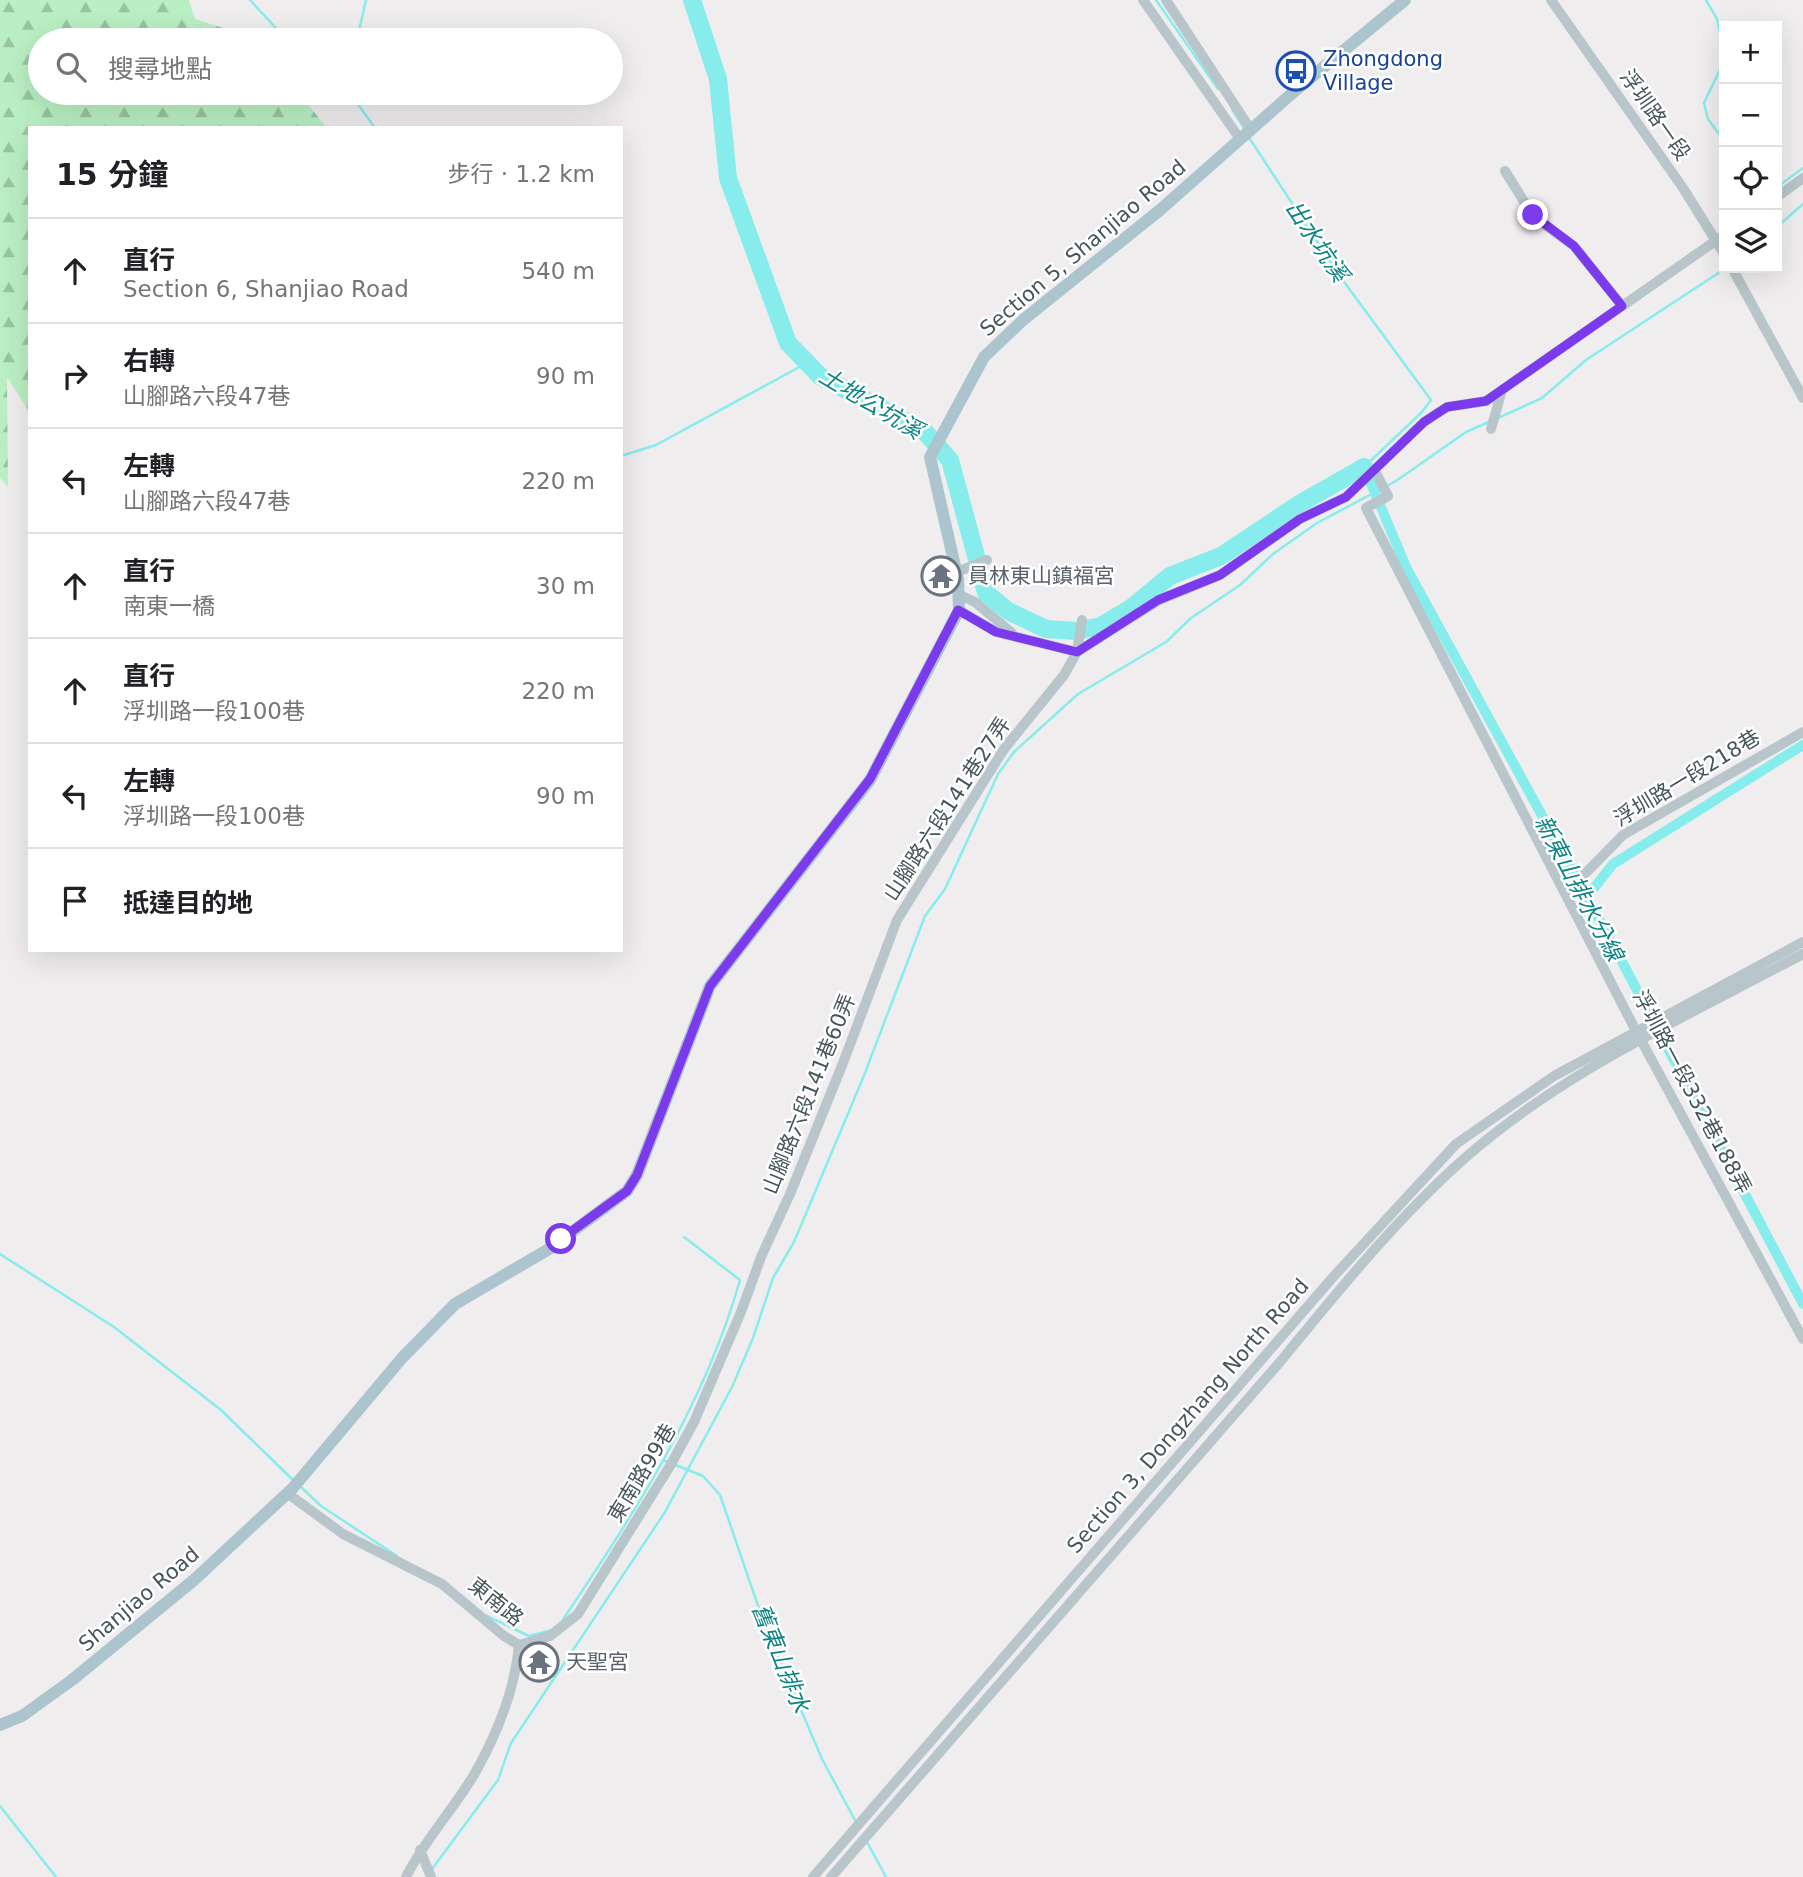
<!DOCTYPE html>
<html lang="zh-TW">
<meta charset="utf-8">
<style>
:root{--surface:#fff;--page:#f6f6f6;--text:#202124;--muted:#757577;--line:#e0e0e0}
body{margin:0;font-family:"DejaVu Sans","Noto Sans TC",sans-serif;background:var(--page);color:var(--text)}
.controls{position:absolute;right:21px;top:21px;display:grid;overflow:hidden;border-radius:0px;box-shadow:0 7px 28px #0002}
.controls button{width:63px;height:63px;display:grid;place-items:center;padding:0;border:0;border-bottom:2px solid var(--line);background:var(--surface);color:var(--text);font:35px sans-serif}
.stop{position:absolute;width:21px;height:21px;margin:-16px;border:5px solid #7c3aed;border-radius:50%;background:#fff}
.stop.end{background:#7c3aed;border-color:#fff;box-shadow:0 2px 7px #0008}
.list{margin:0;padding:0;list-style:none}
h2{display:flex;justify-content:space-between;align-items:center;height:91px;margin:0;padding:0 28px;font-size:30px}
h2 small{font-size:23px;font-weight:400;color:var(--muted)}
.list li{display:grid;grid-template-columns:46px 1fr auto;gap:21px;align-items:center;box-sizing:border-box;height:105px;padding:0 28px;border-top:2px solid var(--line)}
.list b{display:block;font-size:26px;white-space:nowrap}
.list p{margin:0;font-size:23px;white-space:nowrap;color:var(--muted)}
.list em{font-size:23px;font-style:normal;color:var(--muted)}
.icon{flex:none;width:38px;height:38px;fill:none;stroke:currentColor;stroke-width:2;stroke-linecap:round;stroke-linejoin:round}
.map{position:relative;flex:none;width:1803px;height:1877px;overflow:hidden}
.search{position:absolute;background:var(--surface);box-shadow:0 7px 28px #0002;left:28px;top:28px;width:595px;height:77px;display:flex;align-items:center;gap:18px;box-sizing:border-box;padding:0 24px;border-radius:38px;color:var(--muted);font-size:26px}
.panel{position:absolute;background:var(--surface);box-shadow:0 7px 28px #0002;left:28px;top:126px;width:595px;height:826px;border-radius:0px}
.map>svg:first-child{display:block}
.forest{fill:url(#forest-firs)}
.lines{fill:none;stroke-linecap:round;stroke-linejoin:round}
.stream{stroke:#86edec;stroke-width:2.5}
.canal{stroke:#86edec;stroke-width:10}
.river{stroke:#86edec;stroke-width:18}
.minor{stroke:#b8c6cb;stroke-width:10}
.major{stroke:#acc4cd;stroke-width:12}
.route{stroke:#7c3aed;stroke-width:9}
.labels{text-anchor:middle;stroke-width:5;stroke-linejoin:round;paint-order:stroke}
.transit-label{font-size:21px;fill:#164399;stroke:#fff;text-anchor:start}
.street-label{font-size:21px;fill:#45565b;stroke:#fff}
.worship-label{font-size:21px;fill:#5b616d;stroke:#fff;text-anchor:start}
.water-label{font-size:23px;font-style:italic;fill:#0b8482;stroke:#fff}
</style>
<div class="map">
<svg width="1803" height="1877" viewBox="0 0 1803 1877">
<defs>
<pattern id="forest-firs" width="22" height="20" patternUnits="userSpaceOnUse" patternTransform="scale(1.75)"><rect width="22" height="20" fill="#baefc3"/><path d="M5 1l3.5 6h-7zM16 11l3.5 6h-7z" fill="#99c4a1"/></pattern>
</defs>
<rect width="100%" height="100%" fill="#f0edee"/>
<path class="forest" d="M0,0h189l6,19 28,9 16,12h-199v53h259l28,35h-297v285l-23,-36 1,110 -8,-9z"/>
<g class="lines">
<path class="stream" d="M250,0l37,40
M1156,0l62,89
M1706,0l11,19 7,32
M357,40l9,-40
M1724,61l-20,42 4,16 16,22
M348,93l7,7
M355,93v7l20,28
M1232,109l13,21
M1248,136l91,139 92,125 -10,13 -57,54
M1777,187l26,-19
M1777,227l26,-23
M1498,418l44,-20 44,-38 140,-92
M621,456l35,-11 149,-81
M0,1254l114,73 107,83 72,70
M663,1460l40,16 17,19 44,128 58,136 34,63
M301,1487l20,19 76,50
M487,1616l42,20 23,-6
M562,1621c72,-106 143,-217 178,-341l-56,-43
M0,1806l56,71
M866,1840l20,37
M432,1869l66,-89 13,-37 154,-231 67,-125 21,-49 20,-60 21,-36 69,-164 62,-162 20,-27 53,-115 16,-22 64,-58 88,-52 25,-24 49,-33 33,-31 44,-31 79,-42 70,-49 23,-10"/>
<path class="canal" d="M1364,467l43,102 212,387 184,348
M1587,897l26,-33 190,-119"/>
<path class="river" d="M692,0l26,79 10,99 60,165 32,33 105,56 25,28 36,133 22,18 38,18 30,2 25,-5 30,-18 39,-32 51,-20 78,-52 65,-37"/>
<path class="minor" d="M1143,0l97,139
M1166,0l85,130
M1551,0l132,188 41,66
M1505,171l28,45 41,30 48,60
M1777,197l26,-19
M1732,268l71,130
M1491,429l11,-39
M1375,471l13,25 -22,12 270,523 167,308
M957,572l30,-12
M960,595l15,7 37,31
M959,610l37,22 81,20 82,-52 61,-25 80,-56 46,-22 78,-75 23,-15 39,-6 238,-166
M1566,893l57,-58 180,-103
M287,1493l56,41 99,50 62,52 15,9
M519,1645l31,-9 28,-22 92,-148 24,-44 47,-110 20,-55 29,-63 53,-131 54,-143 107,-171 60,-74 13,-23 5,-32
M420,1850l11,27
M406,1877c19,-38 48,-68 69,-104 22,-39 40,-84 44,-128
M813,1877l521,-601 122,-132 98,-68 249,-134
M831,1877l449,-515c58,-71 117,-144 186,-205 98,-86 223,-142 337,-203"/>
<path class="major" d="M0,1725l22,-9 50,-36 122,-100 98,-91 110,-131 53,-54 94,-55 78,-58 10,-16 73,-189 160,-206 89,-170 -1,-31 -28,-122 54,-100 39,-37 137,-110 137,-121 108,-89"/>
</g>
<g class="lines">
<path class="route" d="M561,1239l66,-48 10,-16 73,-189 160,-207 88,-169 38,22 81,20 81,-52 62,-25 80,-56 46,-22 78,-75 23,-15 39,-6 136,-95 -48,-60 -41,-31"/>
</g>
<defs>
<g id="bus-ring" transform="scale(2.0125)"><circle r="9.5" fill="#fff" stroke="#1a4fb4" stroke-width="1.5"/><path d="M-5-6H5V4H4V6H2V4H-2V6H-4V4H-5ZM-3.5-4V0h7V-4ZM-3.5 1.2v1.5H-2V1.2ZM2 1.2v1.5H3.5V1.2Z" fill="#1a4fb4"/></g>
<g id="temple-ring" transform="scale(2.0125)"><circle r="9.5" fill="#fff" stroke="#6b7280" stroke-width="1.5"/><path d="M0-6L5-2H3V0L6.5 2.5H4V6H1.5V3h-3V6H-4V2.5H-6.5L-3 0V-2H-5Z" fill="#6b7280"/></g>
</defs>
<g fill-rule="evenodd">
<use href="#bus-ring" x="1296" y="71"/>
<use href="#temple-ring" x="941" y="576"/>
<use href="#temple-ring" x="539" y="1662"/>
</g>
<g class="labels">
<g class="transit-label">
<text x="1323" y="66">Zhongdong<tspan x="1323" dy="24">Village</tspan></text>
</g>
<g class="street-label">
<text transform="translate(1655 115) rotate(55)" y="7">浮圳路一段</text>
<text transform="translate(1083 248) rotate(-40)" y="7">Section 5, Shanjiao Road</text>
<text transform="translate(1687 778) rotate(-31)" y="7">浮圳路一段218巷</text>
<text transform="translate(947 809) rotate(-57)" y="7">山腳路六段141巷27弄</text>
<text transform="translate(1692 1092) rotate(62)" y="7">浮圳路一段332巷188弄</text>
<text transform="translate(809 1094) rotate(-68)" y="7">山腳路六段141巷60弄</text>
<text transform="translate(1188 1416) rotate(-49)" y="7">Section 3, Dongzhang North Road</text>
<text transform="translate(642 1473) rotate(-59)" y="7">東南路99巷</text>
<text transform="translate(139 1599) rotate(-40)" y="7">Shanjiao Road</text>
<text transform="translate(496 1602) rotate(39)" y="7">東南路</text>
</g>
<g class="worship-label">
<text x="968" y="583">員林東山鎮福宮</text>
<text x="566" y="1669">天聖宮</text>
</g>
<g class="water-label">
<text transform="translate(1317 241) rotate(56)" y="8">出水坑溪</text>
<text transform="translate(871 403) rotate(31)" y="8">土地公坑溪</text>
<text transform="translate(1579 888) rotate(62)" y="8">新東山排水分線</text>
<text transform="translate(781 1658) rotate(68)" y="8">舊東山排水</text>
</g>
</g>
</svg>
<div class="controls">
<button>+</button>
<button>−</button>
<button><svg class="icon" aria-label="locate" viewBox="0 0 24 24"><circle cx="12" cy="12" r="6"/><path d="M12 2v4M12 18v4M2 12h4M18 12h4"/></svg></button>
<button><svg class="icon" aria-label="layers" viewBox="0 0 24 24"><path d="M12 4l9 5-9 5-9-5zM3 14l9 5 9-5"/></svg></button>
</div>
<div class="stop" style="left:561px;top:1239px"></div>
<div class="stop end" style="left:1533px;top:215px"></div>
<div class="search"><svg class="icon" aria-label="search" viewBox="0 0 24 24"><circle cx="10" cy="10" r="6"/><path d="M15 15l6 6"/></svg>搜尋地點</div>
<section class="panel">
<h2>15 分鐘<small>步行 · 1.2 km</small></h2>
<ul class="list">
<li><svg class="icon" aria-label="ahead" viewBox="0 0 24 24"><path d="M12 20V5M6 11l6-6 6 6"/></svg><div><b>直行</b><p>Section 6, Shanjiao Road</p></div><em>540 m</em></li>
<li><svg class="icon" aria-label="right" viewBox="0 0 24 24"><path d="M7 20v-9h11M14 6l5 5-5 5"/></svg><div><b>右轉</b><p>山腳路六段47巷</p></div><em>90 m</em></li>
<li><svg class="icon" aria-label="left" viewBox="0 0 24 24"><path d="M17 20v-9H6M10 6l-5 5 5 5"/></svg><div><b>左轉</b><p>山腳路六段47巷</p></div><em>220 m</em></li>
<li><svg class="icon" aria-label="ahead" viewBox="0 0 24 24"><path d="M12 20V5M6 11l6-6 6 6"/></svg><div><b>直行</b><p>南東一橋</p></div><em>30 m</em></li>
<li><svg class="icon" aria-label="ahead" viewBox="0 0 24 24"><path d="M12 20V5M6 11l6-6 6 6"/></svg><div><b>直行</b><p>浮圳路一段100巷</p></div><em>220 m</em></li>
<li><svg class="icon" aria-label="left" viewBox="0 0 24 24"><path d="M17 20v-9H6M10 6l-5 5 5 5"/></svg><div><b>左轉</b><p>浮圳路一段100巷</p></div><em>90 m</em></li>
<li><svg class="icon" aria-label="arrive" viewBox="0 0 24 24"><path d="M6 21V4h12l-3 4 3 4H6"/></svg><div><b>抵達目的地</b></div></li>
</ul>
</section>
</div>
